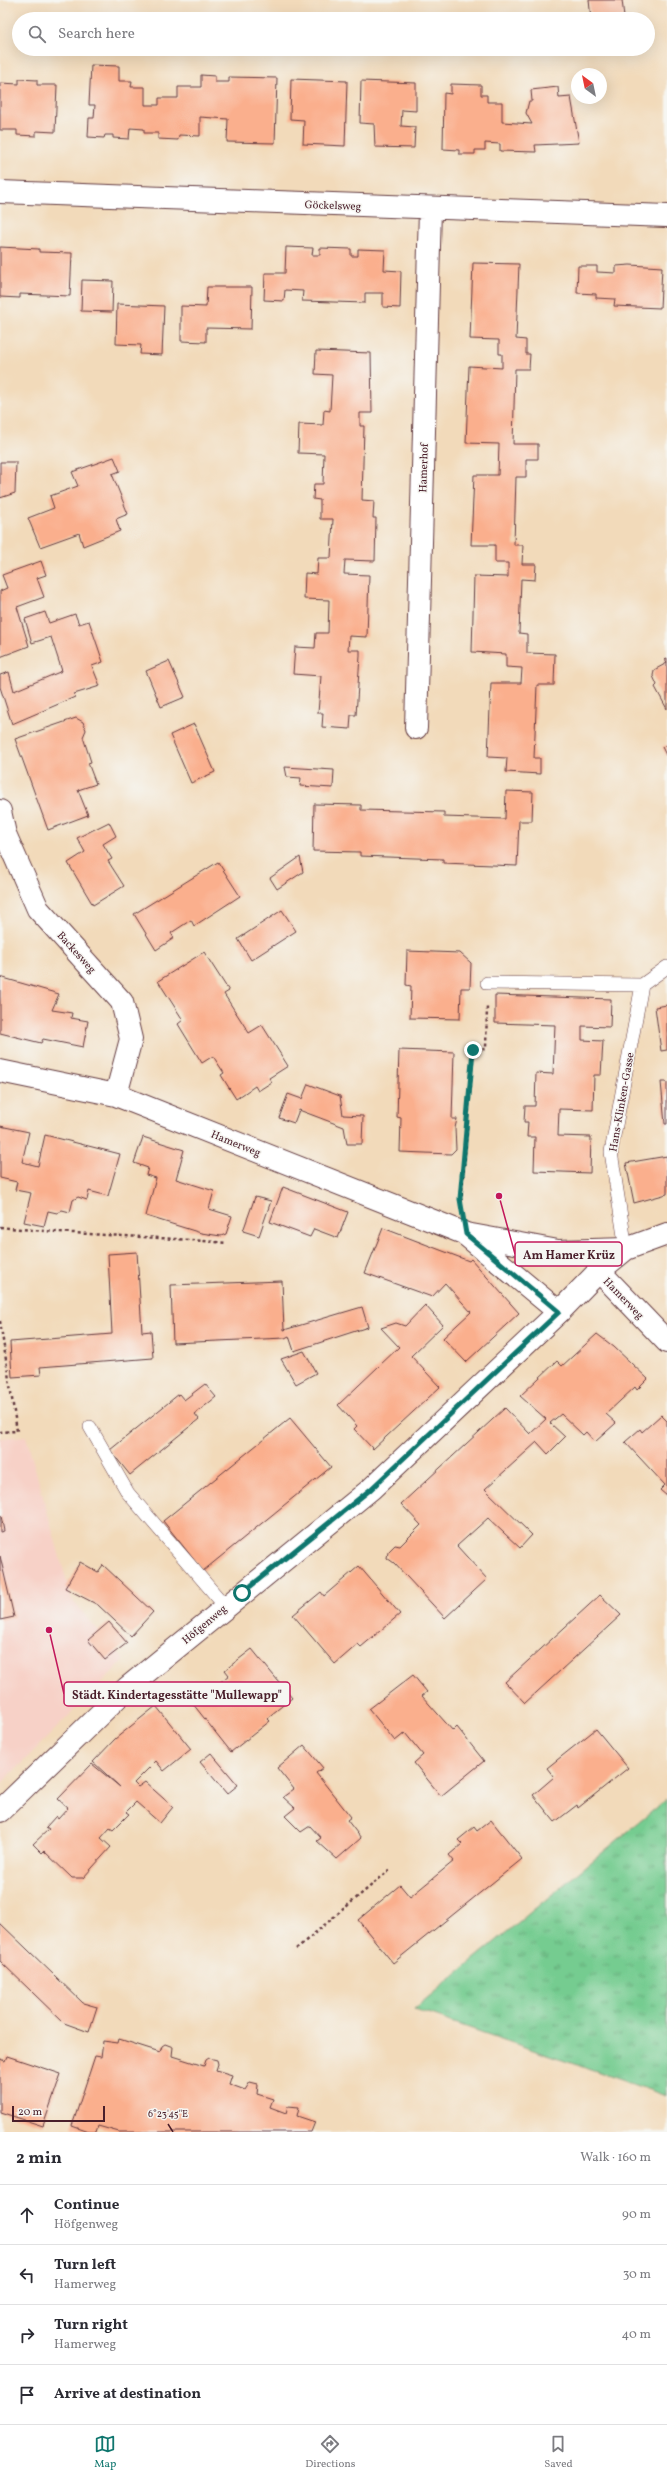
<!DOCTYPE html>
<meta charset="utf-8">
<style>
:root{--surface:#fff;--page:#f7f7f7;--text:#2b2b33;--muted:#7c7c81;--line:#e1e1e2;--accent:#0f766e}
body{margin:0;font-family:Vollkorn,serif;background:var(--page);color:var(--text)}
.compass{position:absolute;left:571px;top:68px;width:36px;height:36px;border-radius:50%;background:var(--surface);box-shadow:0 4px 16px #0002;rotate:327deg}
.scale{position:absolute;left:12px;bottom:10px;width:93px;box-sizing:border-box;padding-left:4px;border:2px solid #4a1f2b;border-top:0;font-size:11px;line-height:14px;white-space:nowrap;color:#4a1f2b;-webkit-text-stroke:3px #f6f6f2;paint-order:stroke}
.stop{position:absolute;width:12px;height:12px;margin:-9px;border:3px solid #0f766e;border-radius:50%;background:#fff}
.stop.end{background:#0f766e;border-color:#fff;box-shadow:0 1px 4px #0008}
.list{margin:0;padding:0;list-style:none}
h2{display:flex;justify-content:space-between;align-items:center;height:52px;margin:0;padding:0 16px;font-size:17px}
h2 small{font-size:13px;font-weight:400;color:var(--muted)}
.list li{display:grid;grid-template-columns:26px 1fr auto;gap:12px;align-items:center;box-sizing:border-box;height:60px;padding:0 16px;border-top:1px solid var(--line)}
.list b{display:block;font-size:15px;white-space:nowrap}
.list p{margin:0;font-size:13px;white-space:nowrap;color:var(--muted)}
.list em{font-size:13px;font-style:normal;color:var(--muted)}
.icon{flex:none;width:22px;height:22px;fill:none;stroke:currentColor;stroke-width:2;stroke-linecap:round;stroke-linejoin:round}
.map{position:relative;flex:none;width:667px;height:2132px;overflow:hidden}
.search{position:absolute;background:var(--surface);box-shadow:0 4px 16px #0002;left:12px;right:12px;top:12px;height:44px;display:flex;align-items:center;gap:10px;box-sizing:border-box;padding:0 14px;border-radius:22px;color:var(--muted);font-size:15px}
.sheet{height:292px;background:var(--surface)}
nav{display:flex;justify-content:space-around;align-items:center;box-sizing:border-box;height:56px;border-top:1px solid var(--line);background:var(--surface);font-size:11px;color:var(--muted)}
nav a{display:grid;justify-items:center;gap:2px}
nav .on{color:var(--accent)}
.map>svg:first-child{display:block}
.built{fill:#f7d1c7}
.grass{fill:url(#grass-tufts);stroke:#60765e}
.building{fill:#faaf8d}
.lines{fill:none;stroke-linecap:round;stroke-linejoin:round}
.lane-casing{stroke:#633b40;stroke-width:14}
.street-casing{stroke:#633b40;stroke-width:24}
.path{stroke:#633b40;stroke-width:2.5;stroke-dasharray:3 3;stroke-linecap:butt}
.lane{stroke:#fff;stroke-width:13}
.street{stroke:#fff;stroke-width:22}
.route{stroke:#0f766e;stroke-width:5}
.ticks{fill:none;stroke:#4a1f2b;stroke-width:1.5}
.labels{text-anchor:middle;stroke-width:3;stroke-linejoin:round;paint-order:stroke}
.street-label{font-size:11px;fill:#4a1f2b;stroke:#f6f6f2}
.ticks-label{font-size:10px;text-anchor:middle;fill:#4a1f2b;stroke:#f6f6f2;stroke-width:3;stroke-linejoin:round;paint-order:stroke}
.leader{fill:none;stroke:#c2185b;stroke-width:1.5}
.callout-dot{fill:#c2185b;stroke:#f6f6f2;stroke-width:1.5}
.callout{fill:#f6f6f2;stroke:#c2185b;stroke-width:1.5}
.callout-label{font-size:12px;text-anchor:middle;font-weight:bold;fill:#4a1f2b}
</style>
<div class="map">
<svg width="667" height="2132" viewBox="0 0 667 2132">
<defs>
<pattern id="grass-tufts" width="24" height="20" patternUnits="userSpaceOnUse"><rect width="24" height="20" fill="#75cc90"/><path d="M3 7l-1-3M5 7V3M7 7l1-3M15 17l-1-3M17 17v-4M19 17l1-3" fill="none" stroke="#62a576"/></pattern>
</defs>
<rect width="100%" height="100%" fill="#f6f6f2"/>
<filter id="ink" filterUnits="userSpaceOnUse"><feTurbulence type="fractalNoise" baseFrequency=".025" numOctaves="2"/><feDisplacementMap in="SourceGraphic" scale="8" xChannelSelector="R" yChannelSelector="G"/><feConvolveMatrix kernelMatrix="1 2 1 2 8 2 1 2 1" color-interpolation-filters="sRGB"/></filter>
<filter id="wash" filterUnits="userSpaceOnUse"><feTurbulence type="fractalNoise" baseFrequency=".012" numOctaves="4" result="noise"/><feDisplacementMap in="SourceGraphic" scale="16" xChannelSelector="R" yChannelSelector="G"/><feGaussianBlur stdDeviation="0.9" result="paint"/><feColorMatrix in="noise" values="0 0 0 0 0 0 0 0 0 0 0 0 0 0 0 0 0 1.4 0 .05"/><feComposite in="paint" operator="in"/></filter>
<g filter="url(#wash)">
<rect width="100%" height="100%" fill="#f2daba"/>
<path class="built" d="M26,1436l46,164 52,60 -124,125v-347z"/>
<path class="grass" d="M667,1799v297l-253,-87z"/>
<g id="blocks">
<path class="building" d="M589,0h33l2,17 -33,2z
M91,65l28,1v15h13l-1,6h14v18h14v-7h19v-11h23v-12l14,1v6h14v-5l48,1 -2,65 -48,-1 1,-23 -28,-2v19l-21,-1 -1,5 -20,-1v-6h-14v-4l-14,-1 -1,11 -16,-1v-3h-8l-1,3 -16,-1 1,-19h5l1,-13h-6z
M19,79l18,1v5h20l-2,47 -19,-1v5l-19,-1v-5h-17v-47l19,1z
M291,79l56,2 -2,65 -42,-2 1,-24 -14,-1z
M361,81l55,2v28l-14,-1 -1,16 14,1 -1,21 -39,-1 -1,-23 -14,-1z
M451,84l30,1v10h6v7h15v20l30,2 -6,-11 3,-12h3l-1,-11 27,-3 1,11 12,-1 8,46 -44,2 1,7 -36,-1v-7l-15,-1v7h-10v4h-16v-4l-16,-1 1,-56 7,1z
M0,247l39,2v3l33,1 -2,43 -50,-2v4l-20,-1z
M286,247l27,1 -1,7h8v-7l31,1v7h7v-7l27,1 -1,20 17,1 -1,37 -17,-1v-14h-18v10l-63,-2 1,-10 -18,-1 -1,11 -20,-1 1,-27h20z
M473,263l46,1 -3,75 10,1v14h4l-1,15h-14l-2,75h25v15h-12v18h-10l-2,68h9l-1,19h14l-1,16 -14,-1 -2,54 8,1v19l28,1 -1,31h-17l-3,73h6v16l-34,-2 1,-14 -19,-1 3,-74h30l1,-15 -16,-1v-13l-34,-2 2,-76 34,1v-14h-13v-18h-24l3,-70h24l1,-31 -33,-1 3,-77 33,2v-14h-3v-14l-29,-1z
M630,265l32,2 -2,41 -46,-2 1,-7 -19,-1v-4l-19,-1 1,-27h19v6l19,1v-7z
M82,280l31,1 -1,31 -31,-1z
M207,287h45l-1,42 -45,-1v14l-25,-1v-35l25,1z
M117,304l47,2 -2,49 -22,-1 1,-9 -25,-1z
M316,351l55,2 1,60h-12v13h4l-2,74 12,1 -1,17h3l-1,43 -30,-1 -1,14 25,1 -2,62 -18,-1 -1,14h12v6l-4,59h-5l-1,14 -28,-2 1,-14h-5l3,-37 -28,-2 2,-27 20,1 1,-15h12l1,-33 -25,-1 1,-26 12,1 1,-16h13l2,-39h-13v-19l-7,-1 1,-15h9l1,-30 -26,-1 1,-29 24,1 1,-15 6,1 2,-36 -17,-1z
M114,457l6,14 -8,3 16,40 -12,5 4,12 -37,15 -4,-13 -39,14 -12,-29 26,-10 -4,-12 28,-10 -6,-14z
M0,462h16l-1,31 -15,5z
M41,561l5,14 -9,3 7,19 -27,10 12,39 -29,11v-66l7,-3 -5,-13z
M45,612l4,11 26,-9 4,10 10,-3 14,41 -11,4 8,20 -26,8 1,3 -63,27 -12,-37v-12l9,-3 5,19 48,-20 -11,-34 -19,6 -7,-24z
M667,658v51l-12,-22 2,-2 -4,-9 1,-6 13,-7 -3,-4z
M169,661l16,36 -24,10 -15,-36z
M76,718l7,4 3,8 -3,7 8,25 -3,1 8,21 -18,6 10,25 -40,15 -33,-91z
M194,724l21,48 -24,11 -21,-48z
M667,745v12l-5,-10z
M285,767l49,3 -1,18 -33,-2 1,-8 -14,-1z
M506,791l27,1 -1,29h-13l-2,45 -74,-3v-4l-83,-3v-4l-47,-1 1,-47 47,1v5l83,2v5l61,2z
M109,822l7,14 -13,8 9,15 -4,2 16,25 -31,19 -25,-42 17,-11 -8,-14z
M300,857l3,15 -26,17 -7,-11z
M218,862l22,34 -46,30 -3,-6 -20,13 3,5 -18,12 -22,-36z
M282,910l14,21 -45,29 -13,-21z
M407,951l53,2 11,10 -1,25h-9l-1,31 -50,-1 1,-32 -5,-1z
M204,952l25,39 -5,3 25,39 13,-8 26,41 -19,12 3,4 -14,9 -3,-5 -19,13 -15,-24 3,-2 -11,-17 -11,7 -24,-39 5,-4 -25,-39z
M0,977l59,17 -7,16 20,3 -1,5 17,3 -5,26 -40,-8 -2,4 -41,-10z
M495,995l116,4 -1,28 -28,-1v14l21,1 -2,34h-7l-1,35 -34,-1 -1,27 33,1 -1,36 -56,-2 1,-34h-8l1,-15h-4l1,-16h10l1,-33 17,1 2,-49 -60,-2z
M667,1005v45l-6,1 -6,-44z
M399,1050l55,2 -2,67h5l-2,9 1,21 -5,5 -51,-2 1,-34 -4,-1z
M661,1082h6v42h-2z
M308,1084l32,12 3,19 20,1 -1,28h-15l-3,-17 -45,-17 -5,13 -15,-5 9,-24 14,5z
M0,1126l29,6 -7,30 16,4 7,-31 75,19 -12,42 -19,-5 -2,9 -9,-3 -5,3 -3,12 -8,-2 -5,3 -9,-2 -4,15 -20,-4 7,-29 -16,-3 2,-8 -17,-4z
M143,1137l41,13 -8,29 38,12 -5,18 23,7 -6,18 -5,2 -20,-3 -55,-17 10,-38 -10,-3 2,-7 -14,-5z
M667,1156v38l-33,9 -8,-40z
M283,1187l65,25 -10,26 -24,-9 -4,8 -40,-15z
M255,1197l16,4 -12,35 -16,-5z
M383,1228l86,33 2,-2 48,54 -53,49 -23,-24 28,-26 -26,-29 -13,14 -67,-24z
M137,1252l5,80 9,-1 2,27 -113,9 1,8 -29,2 -2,-35 102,-8 -4,-80z
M282,1281l2,49 78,-23 6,20 -74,24 -5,-15 -4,2 -112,5 -2,-58z
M425,1305l18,20 -32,31 29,31 -67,62 -19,-20 3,-3 -19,-21 61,-58 -18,-19 15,-5 9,3z
M597,1334l17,13 34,32 -11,11 -2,-3 -29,27 10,9 -21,19 -9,-10 -3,3 -22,-21 -11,9 15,14 -17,17 -11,-12 -52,47 47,46 -12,13 -32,-30 -31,28 30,33 -42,39 -51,-55 -7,-5 1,-6 7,-7 5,1 21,-21 -20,-21 104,-96 25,26 16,-15 -26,-23 37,-35 5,5z
M304,1351l12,22 -20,11 -15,-25z
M205,1384l11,13 -21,17 4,5 -69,56 -20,-25 69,-56 5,6z
M661,1415l6,6v75l-7,-6 5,-5 -40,-43 15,-13 2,3z
M290,1418l41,49 -128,104 -40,-50z
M1,1516l3,15 -4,1v-15z
M0,1556l14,61 -14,3z
M80,1562l18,10 5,-7 50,47 -22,24 -33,-31 -33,-17z
M359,1566l41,48 -39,33 -3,-3 -23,20 -42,-49 28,-23 3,4z
M600,1595l21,20 -96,88 -20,-21z
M109,1622l18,21 -22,17 -17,-20z
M252,1649l40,49 -25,20 3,3 -39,31 -38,-48 36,-29 -4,-5z
M413,1675l14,17 -5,4 31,35 4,-4 27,34 -43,35 -27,-33 9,-8 -18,-22 -10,8 -26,-32z
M156,1706l35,43 -27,22 -8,-10 -22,22 4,4 7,-5 28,25 -13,16 -24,-21 -10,10 3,2 -16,16 -3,-2 -9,10 10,9 -28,31h-11l-28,-27 -2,2 -9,-9 16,-15 -3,-2 10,-11 2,3 10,-11 -10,-9 34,-35 28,23 -27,-25 22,-23z
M596,1729l32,39 -50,40 -1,-3 -22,17 -22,-27 21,-18 -7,-9z
M304,1745l19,23 -7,5 35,44 -4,3 14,18 -24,21 -20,-18 4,-3 -11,-12 -9,6 -16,-16 10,-8 -12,-11 11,-8 -17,-21z
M211,1753l27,32 -11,9 -27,-32z
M491,1820l31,39 -129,104 -35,-43 42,-35 10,12 44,-36 -5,-6 13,-11 -4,-4 16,-13 3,4z
M0,1923l83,80 14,4 -8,25 -25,-9 -64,-62z
M119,2039l41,13 2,-6 3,-2 8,3 -1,9 32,10 2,-6 3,-2 8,2 1,4 -2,6 16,5 -3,9 16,6 5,-8 8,2 -1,10 16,5 -3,8 16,6 2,-7 11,1 -2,9 18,6 -4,10h-192l-21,-6 -2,6h-7l-17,-6 23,-70 6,1 2,-16 15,2z
M7,2056l54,18 -18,52 -43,-14v-53l5,2z"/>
</g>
</g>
<g filter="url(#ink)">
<use href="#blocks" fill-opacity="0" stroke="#633b40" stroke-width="1"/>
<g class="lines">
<g class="lane-casing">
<path id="lane" d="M487,983l155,2
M626,1249l-15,-97 31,-167 25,-18
M90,1427l38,66 97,113"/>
</g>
<g class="street-casing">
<path id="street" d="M0,192l667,24
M416,728l14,-519
M0,811l5,23 33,75 84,93 9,37 -15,56
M0,1071l116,24 350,139 92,17 68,-2 41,-15
M466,1235l93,77
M599,1271l68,71
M0,1811l127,-123 244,-199 188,-177 40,-41 27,-22"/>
</g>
<path class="path" d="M461,1202l12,-152 13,-1 1,-43
M0,1227c75,8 151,9 227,16
M0,1321l17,110 -17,1
M296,1949l96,-81"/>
<use href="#lane" class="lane"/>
<use href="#street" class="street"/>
</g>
</g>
<g class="lines" filter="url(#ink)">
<path class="route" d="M242,1593l129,-104 188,-177 -93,-78 -6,-35 13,-149"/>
</g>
<path class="ticks" d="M168,2124l5,8"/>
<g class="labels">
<g class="street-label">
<text transform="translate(333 205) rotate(2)" y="4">Göckelsweg</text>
<text transform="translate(423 468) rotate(-88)" y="4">Hamerhof</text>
<text transform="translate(77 952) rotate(48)" y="4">Backesweg</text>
<text transform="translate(621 1102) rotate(-80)" y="4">Hans-Klinken-Gasse</text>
<text transform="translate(236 1143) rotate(22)" y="4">Hamerweg</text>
<text transform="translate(624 1298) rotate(46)" y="4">Hamerweg</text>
<text transform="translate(204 1624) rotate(-40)" y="4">Höfgenweg</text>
</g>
</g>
<g class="ticks-label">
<text x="168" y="2117">6°23'45"E</text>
</g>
<path class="leader" d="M499 1196L515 1254M49 1630L64 1694"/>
<g class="callout-dot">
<circle cx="499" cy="1196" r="4"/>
<circle cx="49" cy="1630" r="4"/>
</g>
<g class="callout">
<rect x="515" y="1242" width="107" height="24" rx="4"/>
<rect x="64" y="1682" width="226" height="24" rx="4"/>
</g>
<g class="callout-label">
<text x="569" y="1259">Am Hamer Krüz</text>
<text x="177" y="1699">Städt. Kindertagesstätte "Mullewapp"</text>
</g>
</svg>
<svg class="compass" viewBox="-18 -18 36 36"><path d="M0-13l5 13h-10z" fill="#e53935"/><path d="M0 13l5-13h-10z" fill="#7c7c81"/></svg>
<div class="scale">20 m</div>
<div class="stop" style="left:242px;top:1593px"></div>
<div class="stop end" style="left:473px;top:1050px"></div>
<div class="search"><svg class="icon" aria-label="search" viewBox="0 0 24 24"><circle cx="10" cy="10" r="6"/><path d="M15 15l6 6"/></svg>Search here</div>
</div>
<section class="sheet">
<h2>2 min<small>Walk · 160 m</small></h2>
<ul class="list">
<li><svg class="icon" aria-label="ahead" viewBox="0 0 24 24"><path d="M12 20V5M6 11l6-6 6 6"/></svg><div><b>Continue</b><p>Höfgenweg</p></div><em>90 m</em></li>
<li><svg class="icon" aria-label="left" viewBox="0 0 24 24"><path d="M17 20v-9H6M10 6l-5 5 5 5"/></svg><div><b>Turn left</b><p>Hamerweg</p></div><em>30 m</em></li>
<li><svg class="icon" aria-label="right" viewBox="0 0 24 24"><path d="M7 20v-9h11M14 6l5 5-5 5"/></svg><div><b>Turn right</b><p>Hamerweg</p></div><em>40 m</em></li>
<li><svg class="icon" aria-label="arrive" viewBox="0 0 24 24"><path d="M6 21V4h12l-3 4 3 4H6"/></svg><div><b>Arrive at destination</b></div></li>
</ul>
</section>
<nav>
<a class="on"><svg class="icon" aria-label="map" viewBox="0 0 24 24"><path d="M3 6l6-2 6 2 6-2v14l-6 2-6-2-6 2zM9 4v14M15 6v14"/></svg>Map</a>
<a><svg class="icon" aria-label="directions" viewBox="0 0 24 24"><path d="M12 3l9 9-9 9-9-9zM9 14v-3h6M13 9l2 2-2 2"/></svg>Directions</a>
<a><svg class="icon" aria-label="saved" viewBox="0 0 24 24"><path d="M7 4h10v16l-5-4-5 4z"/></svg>Saved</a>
</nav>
